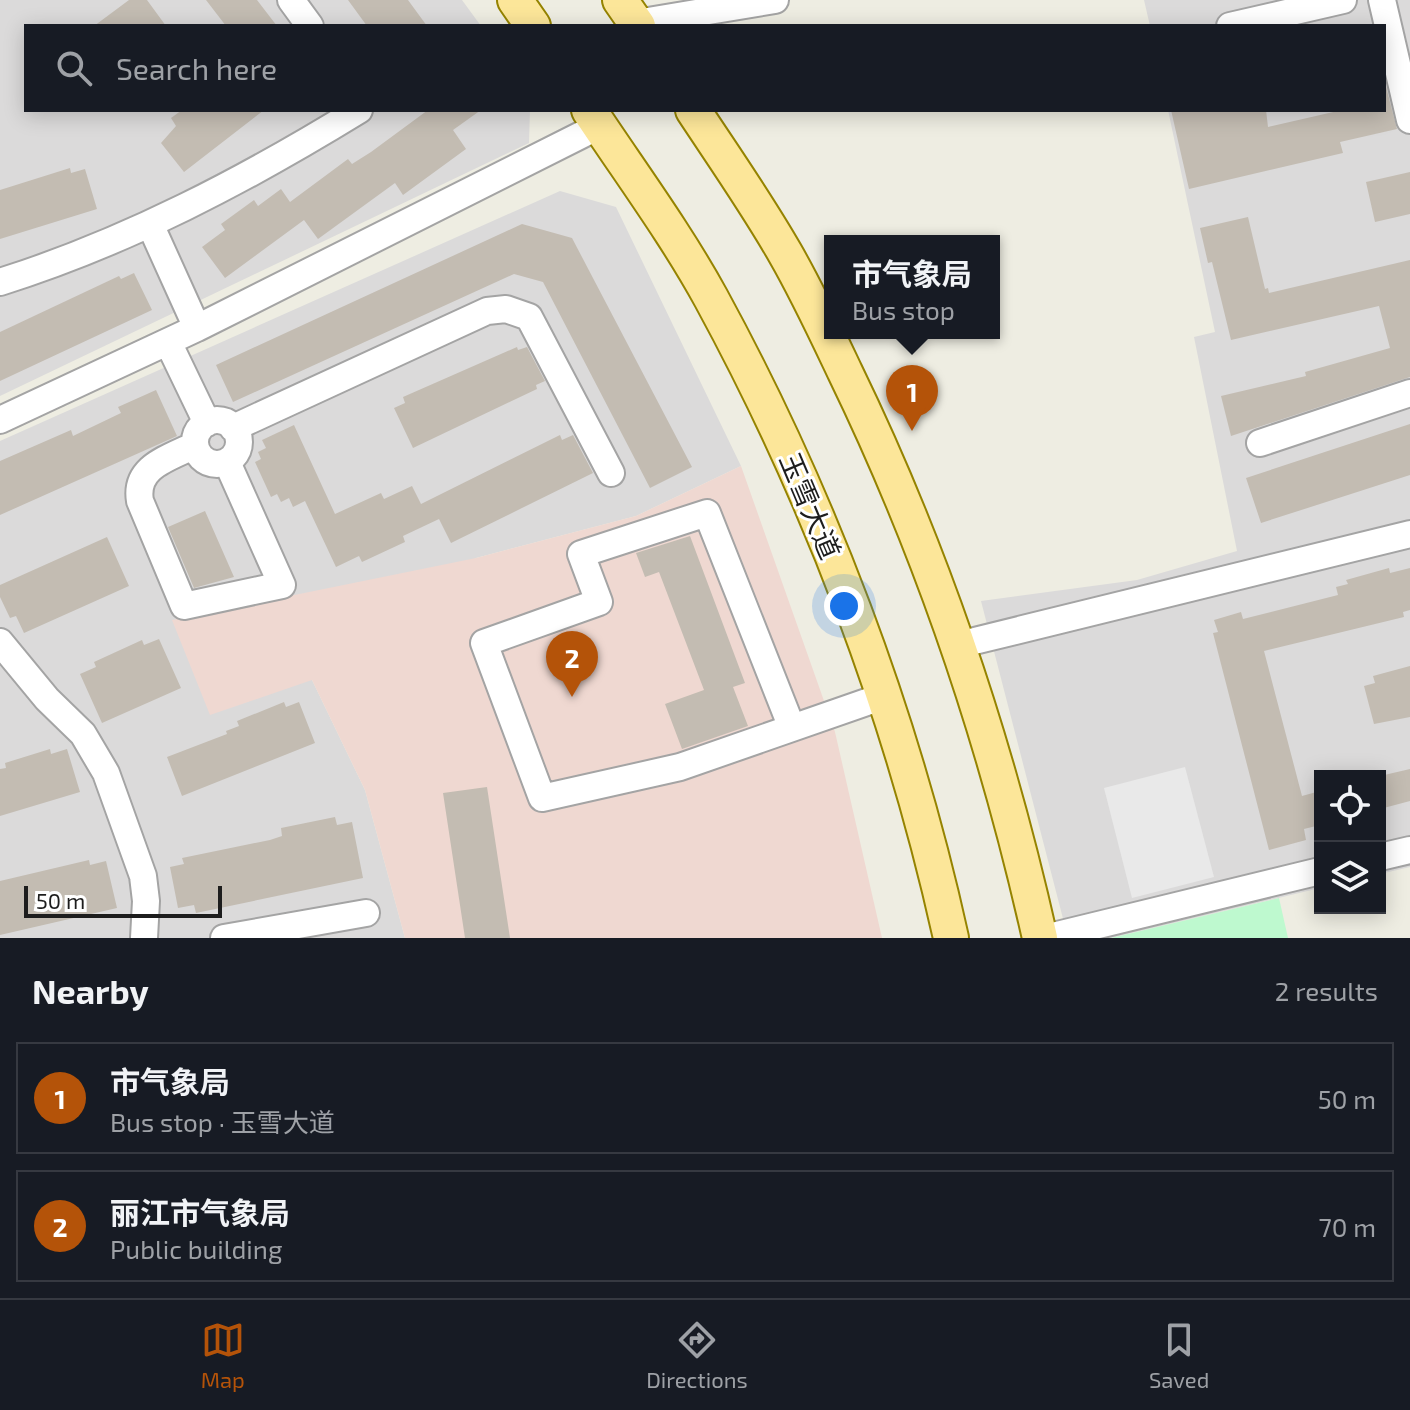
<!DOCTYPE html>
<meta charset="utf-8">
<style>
:root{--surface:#171b24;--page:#20242c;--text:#f1f3f6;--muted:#9ea1a6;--line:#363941;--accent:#b45309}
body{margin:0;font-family:"Exo 2","Noto Sans SC",sans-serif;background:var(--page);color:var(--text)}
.controls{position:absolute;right:24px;bottom:24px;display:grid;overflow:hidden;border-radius:0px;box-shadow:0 4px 20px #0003}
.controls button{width:72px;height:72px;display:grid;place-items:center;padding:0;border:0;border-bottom:2px solid var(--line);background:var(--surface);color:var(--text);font:40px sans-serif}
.scale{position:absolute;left:24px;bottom:20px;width:198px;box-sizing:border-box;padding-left:8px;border:4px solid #1d1d1d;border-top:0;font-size:22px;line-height:28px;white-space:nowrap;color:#1d1d1d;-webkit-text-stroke:6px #fff;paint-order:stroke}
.you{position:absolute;left:844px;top:606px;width:28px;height:28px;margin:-20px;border:6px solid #fff;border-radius:50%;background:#1a73e8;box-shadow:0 0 0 12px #1a73e833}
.badge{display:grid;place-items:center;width:52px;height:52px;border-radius:50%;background:var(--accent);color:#fff;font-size:26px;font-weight:700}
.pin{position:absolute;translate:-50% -66px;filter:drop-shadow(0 2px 4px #0008)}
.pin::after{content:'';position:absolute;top:42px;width:28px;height:24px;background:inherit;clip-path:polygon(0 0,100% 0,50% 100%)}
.popup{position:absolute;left:824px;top:235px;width:176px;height:104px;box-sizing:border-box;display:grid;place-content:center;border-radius:0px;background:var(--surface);filter:drop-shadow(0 2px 6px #0005);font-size:26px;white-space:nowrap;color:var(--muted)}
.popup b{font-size:30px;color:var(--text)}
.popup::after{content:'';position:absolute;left:50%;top:100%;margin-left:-16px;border:16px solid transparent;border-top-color:var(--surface)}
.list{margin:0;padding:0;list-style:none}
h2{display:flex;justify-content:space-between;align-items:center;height:104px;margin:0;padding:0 32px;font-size:34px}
h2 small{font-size:26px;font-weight:400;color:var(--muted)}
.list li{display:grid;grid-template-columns:52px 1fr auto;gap:24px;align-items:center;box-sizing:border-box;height:112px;margin:0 16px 16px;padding:0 16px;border:2px solid var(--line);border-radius:0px}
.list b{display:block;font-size:30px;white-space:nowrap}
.list p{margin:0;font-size:26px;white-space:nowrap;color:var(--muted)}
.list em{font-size:26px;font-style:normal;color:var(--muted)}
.icon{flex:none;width:44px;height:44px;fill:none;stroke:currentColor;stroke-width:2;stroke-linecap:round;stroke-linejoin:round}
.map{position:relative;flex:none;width:1410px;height:938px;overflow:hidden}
.search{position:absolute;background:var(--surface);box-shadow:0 4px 20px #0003;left:24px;right:24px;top:24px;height:88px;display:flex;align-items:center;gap:20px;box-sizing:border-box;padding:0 28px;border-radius:0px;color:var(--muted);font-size:30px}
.sheet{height:360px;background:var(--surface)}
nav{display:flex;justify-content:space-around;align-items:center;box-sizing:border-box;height:112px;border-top:2px solid var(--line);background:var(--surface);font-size:22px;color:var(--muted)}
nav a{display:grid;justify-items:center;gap:4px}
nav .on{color:var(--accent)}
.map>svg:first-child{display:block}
.residential{fill:#dbdada}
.commercial{fill:#efd8d1}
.park{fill:#bef9cf}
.parking{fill:#e9e9e9}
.building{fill:#c3bcb2}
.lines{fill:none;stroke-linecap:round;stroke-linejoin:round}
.minor-casing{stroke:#a4a4a4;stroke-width:30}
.major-casing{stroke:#958300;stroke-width:38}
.minor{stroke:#fff;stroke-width:26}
.major{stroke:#fce699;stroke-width:34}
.labels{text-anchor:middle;stroke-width:6;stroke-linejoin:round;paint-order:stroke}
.street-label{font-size:28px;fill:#1d1d1d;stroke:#fff}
</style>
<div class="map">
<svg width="1410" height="938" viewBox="0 0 1410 938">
<rect width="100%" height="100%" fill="#eeede2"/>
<path class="residential" d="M0,0h462l19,26h-455v84h504l-1,33 -529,253z
M1144,0h266v867l-30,7v-98h-60v112l-209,50h-43l-87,-337 156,-21 100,-29 -43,-214 21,-5 -47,-222h216v-84h-234z
M560,191l56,16 125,259 -105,50 -160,42 -164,122 53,110 40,148h-405v-497z"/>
<path class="commercial" d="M741,466l94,266 47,206h-477l-40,-148 -53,-110 -102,35 -38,-95 304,-62 160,-42z"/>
<path class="park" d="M1279,898l9,40h-177z"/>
<path class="parking" d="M1185,767l29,110 -82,21 -28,-110z"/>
<path class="building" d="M129,0h18l19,26h-72z
M206,0h51l20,26h-51z
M348,0h60l19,26h-60z
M1384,79l13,50 -57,13 3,11 -154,36 -18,-79h95l2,17 74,-17h42z
M182,110h82l-80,62 -23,-29 15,-17 -5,-8z
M428,110h53l-28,20 13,19 -63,46 -8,-12 -77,56 -14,-19 -79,58 -23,-31 23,-17 -4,-6 33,-24 4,6 23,-17 9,13 58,-43 4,5 19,-12z
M70,168l1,5 14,-4 12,40 -97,30v-49z
M1410,172v42l-35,8 -9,-40z
M1248,217l17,72 3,-1 1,5 141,-33v117l-179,59 -10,-40 85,-20 -1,-4 85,-24 -11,-42 -148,34 -19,-78 -4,1 -8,-35z
M522,224l50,14 120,229 -42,21 -107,-206 -29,-8 -281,128 -17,-37z
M134,273l18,37 -152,71v-49l119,-56 2,3z
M517,347l1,3 9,-3 18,34 -9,4 1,4 -124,59 -19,-40 11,-5 -2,-6z
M156,390l21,46 -177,79v-54l71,-31 2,6 48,-23 -3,-6z
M1410,424v51l-149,48 -15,-45z
M294,425l41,89 46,-21 3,6 28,-13 9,18 139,-69 2,5 11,-5 20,38 -142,70 -12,-24 -36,17 2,6 -43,20 -3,-6 -23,11 -31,-66 -12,6 -4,-9 -8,4 -4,-8 -6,3 -16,-35 6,-3 -3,-7 8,-4 -4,-8z
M205,511l29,66 -40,11 -26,-61z
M690,536l55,147 -12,4 15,39 -66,23 -17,-45 39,-14 -45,-118 -14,5 -9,-24z
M107,537l22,49 -105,47 -8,-17 -6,2 -10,-21v-12z
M1389,568l1,5 20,-5v42l-7,2 1,5 -140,34 38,145 18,-5v34l-16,4 2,11 -37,10 -56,-217 5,-1 -4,-12 27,-8 2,7 95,-24 -2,-8 12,-3 -2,-4z
M159,639l22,49 -79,35 -22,-49 16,-7 -2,-5 48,-22 2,5z
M1410,666v51l-36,7 -10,-38 11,-3 -2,-7z
M284,702l2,5 13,-5 16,41 -133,53 -15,-39 60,-23 -1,-3 13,-5 -2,-5z
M50,749l1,5 16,-5 13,43 -80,24v-47l6,-1 -1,-5z
M1410,769v32l-30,8v-33z
M487,787l23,151h-45l-22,-145z
M335,817l2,8 15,-3 11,56 -167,35 -2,-8 -16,3 -8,-41 14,-3 -2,-6 88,-18 12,-4 -1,-8z
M89,860l1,5 16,-4 11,47 -117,27v-54z"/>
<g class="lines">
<g class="minor-casing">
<path id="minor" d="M291,0l19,26
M1382,0l28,120
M636,23l139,-23
M1230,26l113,-26
M150,224l47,104
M0,282c127,-40 245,-102 359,-172
M168,342l39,81
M0,420l197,-92 402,-202
M195 442a22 22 0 1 1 44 0a22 22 0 1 1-44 0Z
M233,428l254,-117 19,-2 23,8 82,156
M1260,443l150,-50
M195,445c-25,13 -61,21 -55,56l44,105 98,-21 -55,-123
M0,642l47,57 36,35 23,39 37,103 3,25 -2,37
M958,645l452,-111
M792,728l-85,-215 -126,41 18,48 -115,41 58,155 138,-31 204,-71
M1380,857l30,-7
M224,938l142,-25
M1045,938l275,-67"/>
</g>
<g class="major-casing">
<path id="major" d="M515,0l18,26
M620,0l18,26
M589,110c41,62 87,124 122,188 109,200 191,418 240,640
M693,110c31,47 64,94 92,143 22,38 41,79 60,119 88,181 151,370 195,566"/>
</g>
<use href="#minor" class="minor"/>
<use href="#major" class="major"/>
</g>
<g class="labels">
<g class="street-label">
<text transform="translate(810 506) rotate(67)" y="10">玉雪大道</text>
</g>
</g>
</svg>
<div class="controls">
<button><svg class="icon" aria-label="locate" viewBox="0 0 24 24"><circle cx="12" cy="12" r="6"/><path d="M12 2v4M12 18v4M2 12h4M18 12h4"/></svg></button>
<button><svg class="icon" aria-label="layers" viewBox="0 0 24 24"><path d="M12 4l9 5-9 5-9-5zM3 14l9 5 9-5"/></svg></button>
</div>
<div class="scale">50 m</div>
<div class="you"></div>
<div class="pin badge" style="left:912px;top:431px">1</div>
<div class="popup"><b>市气象局</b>Bus stop</div>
<div class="pin badge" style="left:572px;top:697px">2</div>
<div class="search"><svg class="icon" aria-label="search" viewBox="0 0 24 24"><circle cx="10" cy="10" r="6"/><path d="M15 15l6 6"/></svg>Search here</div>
</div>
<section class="sheet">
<h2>Nearby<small>2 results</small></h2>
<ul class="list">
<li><span class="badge">1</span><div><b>市气象局</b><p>Bus stop · 玉雪大道</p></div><em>50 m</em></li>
<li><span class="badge">2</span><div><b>丽江市气象局</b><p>Public building</p></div><em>70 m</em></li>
</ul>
</section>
<nav>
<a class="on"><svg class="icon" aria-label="map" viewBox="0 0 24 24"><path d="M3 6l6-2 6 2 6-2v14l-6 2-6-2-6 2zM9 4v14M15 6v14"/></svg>Map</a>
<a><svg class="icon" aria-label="directions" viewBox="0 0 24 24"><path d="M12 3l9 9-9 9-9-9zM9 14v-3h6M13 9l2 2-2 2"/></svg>Directions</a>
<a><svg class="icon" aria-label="saved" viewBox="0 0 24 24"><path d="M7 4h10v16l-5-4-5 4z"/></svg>Saved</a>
</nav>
